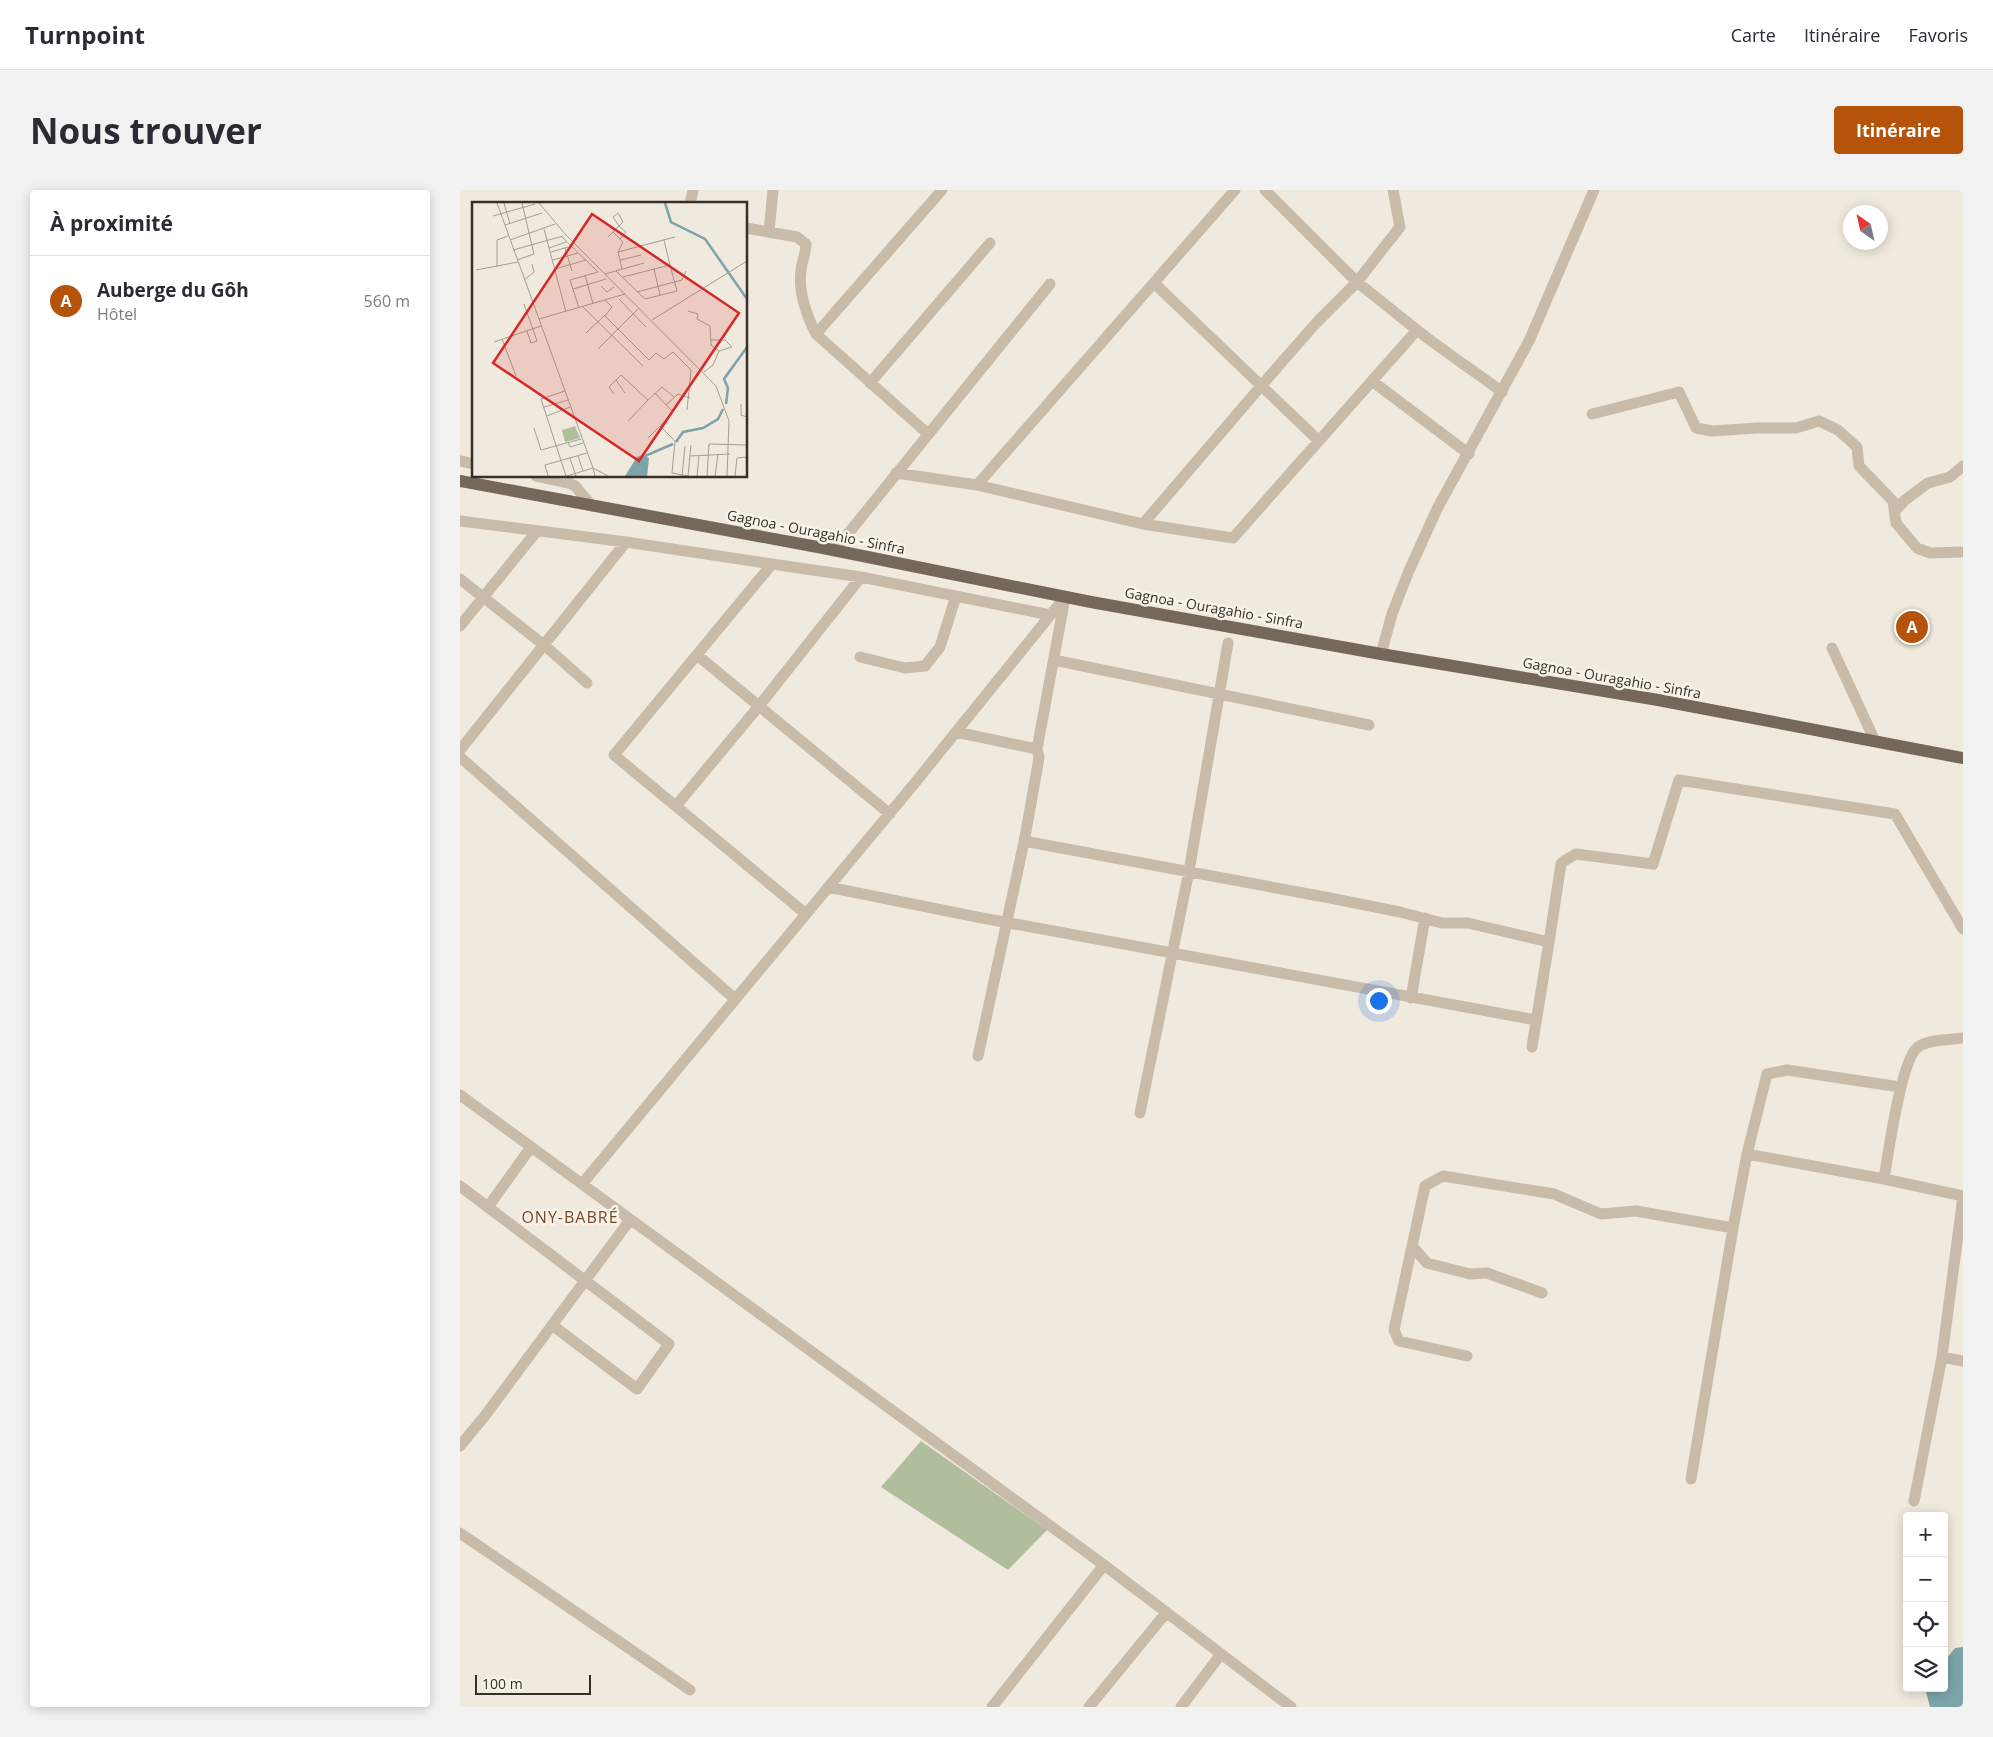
<!DOCTYPE html>
<html lang="fr">
<meta charset="utf-8">
<style>
:root{--surface:#fff;--page:#f2f2f3;--text:#2b2b33;--muted:#7c7c81;--line:#e1e1e2;--accent:#b45309}
body{margin:0;font-family:"Open Sans",sans-serif;background:var(--page);color:var(--text)}
.controls{position:absolute;right:15px;bottom:15px;display:grid;overflow:hidden;border-radius:5px;box-shadow:0 2px 12px #0003}
.controls button{width:45px;height:45px;display:grid;place-items:center;padding:0;border:0;border-bottom:1px solid var(--line);background:var(--surface);color:var(--text);font:25px sans-serif}
.compass{position:absolute;left:1383px;top:15px;width:45px;height:45px;border-radius:50%;background:var(--surface);box-shadow:0 2px 12px #0003;rotate:326deg}
.scale{position:absolute;left:15px;bottom:12px;width:116px;box-sizing:border-box;padding-left:5px;border:2px solid #352e29;border-top:0;font-size:14px;line-height:18px;white-space:nowrap;color:#352e29;-webkit-text-stroke:4px #f8f3e9;paint-order:stroke}
.you{position:absolute;left:918px;top:810px;width:18px;height:18px;margin:-12px;border:4px solid #fff;border-radius:50%;background:#1a73e8;box-shadow:0 0 0 8px #1a73e833}
.badge{display:grid;place-items:center;width:32px;height:32px;border-radius:50%;background:var(--accent);color:#fff;font-size:16px;font-weight:700}
.pin{position:absolute;translate:-50% -50%;border:2px solid #fff;box-shadow:0 1px 5px #0006}
.list{margin:0;padding:0;list-style:none}
h2{display:flex;justify-content:space-between;align-items:center;height:65px;margin:0;padding:0 20px;font-size:21px}
h2 small{font-size:16px;font-weight:400;color:var(--muted)}
.list li{display:grid;grid-template-columns:32px 1fr auto;gap:15px;align-items:center;box-sizing:border-box;height:90px;padding:0 20px;border-top:1px solid var(--line)}
.list b{display:block;font-size:19px;white-space:nowrap}
.list p{margin:0;font-size:16px;white-space:nowrap;color:var(--muted)}
.list em{font-size:16px;font-style:normal;color:var(--muted)}
.icon{flex:none;width:28px;height:28px;fill:none;stroke:currentColor;stroke-width:2;stroke-linecap:round;stroke-linejoin:round}
.map{position:relative;flex:none;width:1503px;height:1517px;overflow:hidden;border-radius:5px}
header{display:flex;align-items:center;gap:30px;box-sizing:border-box;height:70px;padding:0 25px;background:var(--surface);border-bottom:1px solid var(--line)}
header strong{font-size:24px}
nav{display:flex;gap:28px;margin-inline-start:auto;font-size:18px}
.intro{display:flex;align-items:center;justify-content:space-between;box-sizing:border-box;height:120px;padding:0 30px}
h1{margin:0;font-size:35px}
.button{padding:12px 22px;border-radius:5px;background:var(--accent);color:#fff;font-size:18px;font-weight:700}
main{display:flex;gap:30px;padding:0 30px}
aside{flex:1;background:var(--surface);border-radius:5px;box-shadow:0 2px 12px #0003}
.map>svg:first-child{display:block}
.green{fill:#b0be9e}
.water{fill:#7ea4ab}
.lines{fill:none;stroke-linecap:round;stroke-linejoin:round}
.minor{stroke:#c8bbaa;stroke-width:11}
.major{stroke:#76675b;stroke-width:12}
.labels{text-anchor:middle;stroke-width:5;stroke-linejoin:round;paint-order:stroke}
.street-label{font-size:14px;fill:#352e29;stroke:#f8f3e9}
.quarter-label{font-size:16px;letter-spacing:1px;fill:#7e4628;stroke:#f8f3e9}
.inset-river{fill:none;stroke:#7ea4ab;stroke-width:2.5}
.inset-road{fill:none;stroke:#a59e95;stroke-width:1}
.view{fill:#d62828;fill-opacity:0.15;stroke:#d62828;stroke-width:2.5}
.inset-edge{fill:none;stroke:#352e29;stroke-width:2.5}
</style>
<header>
<strong>Turnpoint</strong>
<nav><a>Carte</a><a>Itinéraire</a><a>Favoris</a></nav>
</header>
<div class="intro"><h1>Nous trouver</h1><a class="button">Itinéraire</a></div>
<main>
<aside>
<h2>À proximité<small></small></h2>
<ul class="list">
<li><span class="badge">A</span><div><b>Auberge du Gôh</b><p>Hôtel</p></div><em>560 m</em></li>
</ul>
</aside>
<div class="map">
<svg width="1503" height="1517" viewBox="0 0 1503 1517">
<rect width="100%" height="100%" fill="#f0e9dd"/>
<path class="green" d="M461,1251l126,89 -39,40 -127,-83z"/>
<path class="water" d="M1503,1457v60h-33l-5,-19h19v-26l11,-14z"/>
<g class="lines">
<path class="minor" d="M230,14l3,-14
M286,38l51,9 9,7c0,10 -4,16 -5,26 -3,21 6,46 15,64
M309,42l4,-42
M694,93l165,158
M957,140c28,22 57,41 85,62
M912,191l97,73
M410,193l120,-140
M1132,224l87,-22 17,36 16,3 45,-3h39l23,-7 19,9 19,17 2,19 34,35 3,22 21,25 13,5 33,-1
M468,244l-112,-100 126,-144
M0,271l14,3
M436,283l81,12 166,39 90,14 184,-208 -60,-48 -92,-92
M76,286l33,7 6,3 17,20
M517,295l258,-295
M1435,321l10,-11 23,-17 22,-6 13,-11
M0,331l166,21 146,22 -158,191 192,159
M683,334l118,-138 56,-64 40,-40 43,-55 -7,-37
M374,361l216,-267
M312,374l89,13 189,38
M0,389l84,66 43,38
M0,436l77,-95
M1372,458l43,93
M921,464l11,-40 16,-41 29,-64 92,-168 65,-151
M237,465l193,159
M400,467l45,11 20,-2 15,-19 16,-51
M594,470l315,65
M496,542l81,17 2,9 -14,79 4,5 301,56 70,14 42,11h26l81,19 12,-78 3,-3 12,-7 77,10 26,-84 216,34 68,115
M577,559l28,-151
M0,560l166,-208
M0,567l275,242
M216,616l83,-100 102,-129
M368,697l149,30 559,103
M951,808l14,-80
M1072,857l17,-105
M518,866l47,-219
M0,905l644,470 187,142
M680,923l49,-242 39,-228
M1287,964l137,25 79,17 -21,161 21,4
M1424,989c4,-24 17,-120 34,-132 11,-8 32,-7 45,-9
M122,994l332,-400 151,-187
M0,996l209,158 -32,45 -85,-64
M28,1017l43,-60
M952,1056l15,17 43,11 17,-1 55,20
M1007,1166l-68,-15 -5,-11 31,-144 18,-10 111,18 47,20 35,-3 97,17 14,-74 20,-80 20,-4 113,17
M0,1256l24,-29 146,-197
M1231,1289l42,-251
M1454,1311l28,-144
M0,1343l230,157
M532,1517l112,-142
M629,1517l77,-94
M721,1517l40,-53"/>
<path class="major" d="M0,291l363,67 268,54 290,52 277,46 305,58"/>
</g>
<g class="labels">
<g class="street-label">
<text transform="translate(356 342) rotate(11)" y="5">Gagnoa - Ouragahio - Sinfra</text>
<text transform="translate(754 418) rotate(10)" y="5">Gagnoa - Ouragahio - Sinfra</text>
<text transform="translate(1152 488) rotate(10)" y="5">Gagnoa - Ouragahio - Sinfra</text>
</g>
<g class="quarter-label">
<text x="110" y="1033">ONY-BABRÉ</text>
</g>
</g>
<g transform="translate(12 12)">
<rect width="275" height="275" fill="#f0e9dd"/>
<path d="M103,224l5,12 -15,4 -3,-12z" fill="#b0be9e"/>
<path d="M170,253l7,3 -2,18h-22l12,-19z" fill="#7ea4ab"/>
<path class="inset-river" d="M193,1l6,19 34,17 42,60M254,202l2,-16 -4,-9 23,-32M204,240l7,-10 20,-4 15,-9 5,-10M173,254l28,-12"/>
<path class="inset-road" d="M25,1l96,265 15,8M32,1l6,21M67,1l27,32 150,151 13,35 -2,55M21,14l42,-12M33,23l37,-12M72,27l22,83M141,30l10,10 -5,10M90,35l36,35 -28,8 9,28M136,35l15,-15 -5,-9 -5,4 6,9 7,6 -6,7M38,38l45,-16M192,38l6,25M77,46l17,-6M93,46l7,23M41,48l50,-14M79,50l17,-5M45,58l17,-6 -12,-51M81,58l25,-7M148,58l21,-5M25,65v-27l11,-4M83,67l31,-9M150,67l-4,-17 57,-15M182,67l6,26M4,68l42,-8M144,69l29,28 32,-8 -7,-26 -47,12M133,72l39,-11M113,73l8,29M52,78l10,-8 -2,-8M129,84l6,6 7,-5M101,87l33,-10M165,90l45,-12 4,-9M147,97l27,28M133,98l7,7 -7,9 44,44 7,-7 8,6 9,-7 18,18 -4,40M52,102l13,37 -6,2 -4,-12M111,105l60,59M216,109l10,3 -1,5 13,7 1,19 8,6 -6,14 -9,7M67,117l86,-25M180,118l95,-59M114,131l19,-18M30,137l14,37M239,138h14l7,7 -13,4M22,140l47,-16M126,147l40,-40M144,178l9,13M93,189l-24,8 25,77M183,191l18,19 -13,14 15,15 -3,32 17,3M142,192l-5,-7 12,-12 27,25 14,-13 12,10M269,202v11l6,2M194,203l12,-11 12,4M72,205l24,-7M75,214l23,-9M156,219l20,-21M62,226l7,22 40,-11M176,236l12,-12M96,240l2,5 13,-4M106,254l5,15M218,254l40,-2M98,256l6,18M76,274l-3,-11 42,-12M95,274l26,-8 2,8M210,274l3,-30M216,274l3,-31M225,274l2,-21M235,274l2,-32 38,1M243,274l3,-22M263,274l2,-18 10,-1"/>
<path class="view" d="M120,12l147,99 -100,148 -146,-98z"/>
<rect width="275" height="275" class="inset-edge"/>
</g>
</svg>
<div class="controls">
<button>+</button>
<button>−</button>
<button><svg class="icon" aria-label="locate" viewBox="0 0 24 24"><circle cx="12" cy="12" r="6"/><path d="M12 2v4M12 18v4M2 12h4M18 12h4"/></svg></button>
<button><svg class="icon" aria-label="layers" viewBox="0 0 24 24"><path d="M12 4l9 5-9 5-9-5zM3 14l9 5 9-5"/></svg></button>
</div>
<svg class="compass" viewBox="-18 -18 36 36"><path d="M0-13l5 13h-10z" fill="#e53935"/><path d="M0 13l5-13h-10z" fill="#7c7c81"/></svg>
<div class="scale">100 m</div>
<div class="you"></div>
<div class="pin badge" style="left:1452px;top:437px">A</div>
</div>
</main>
